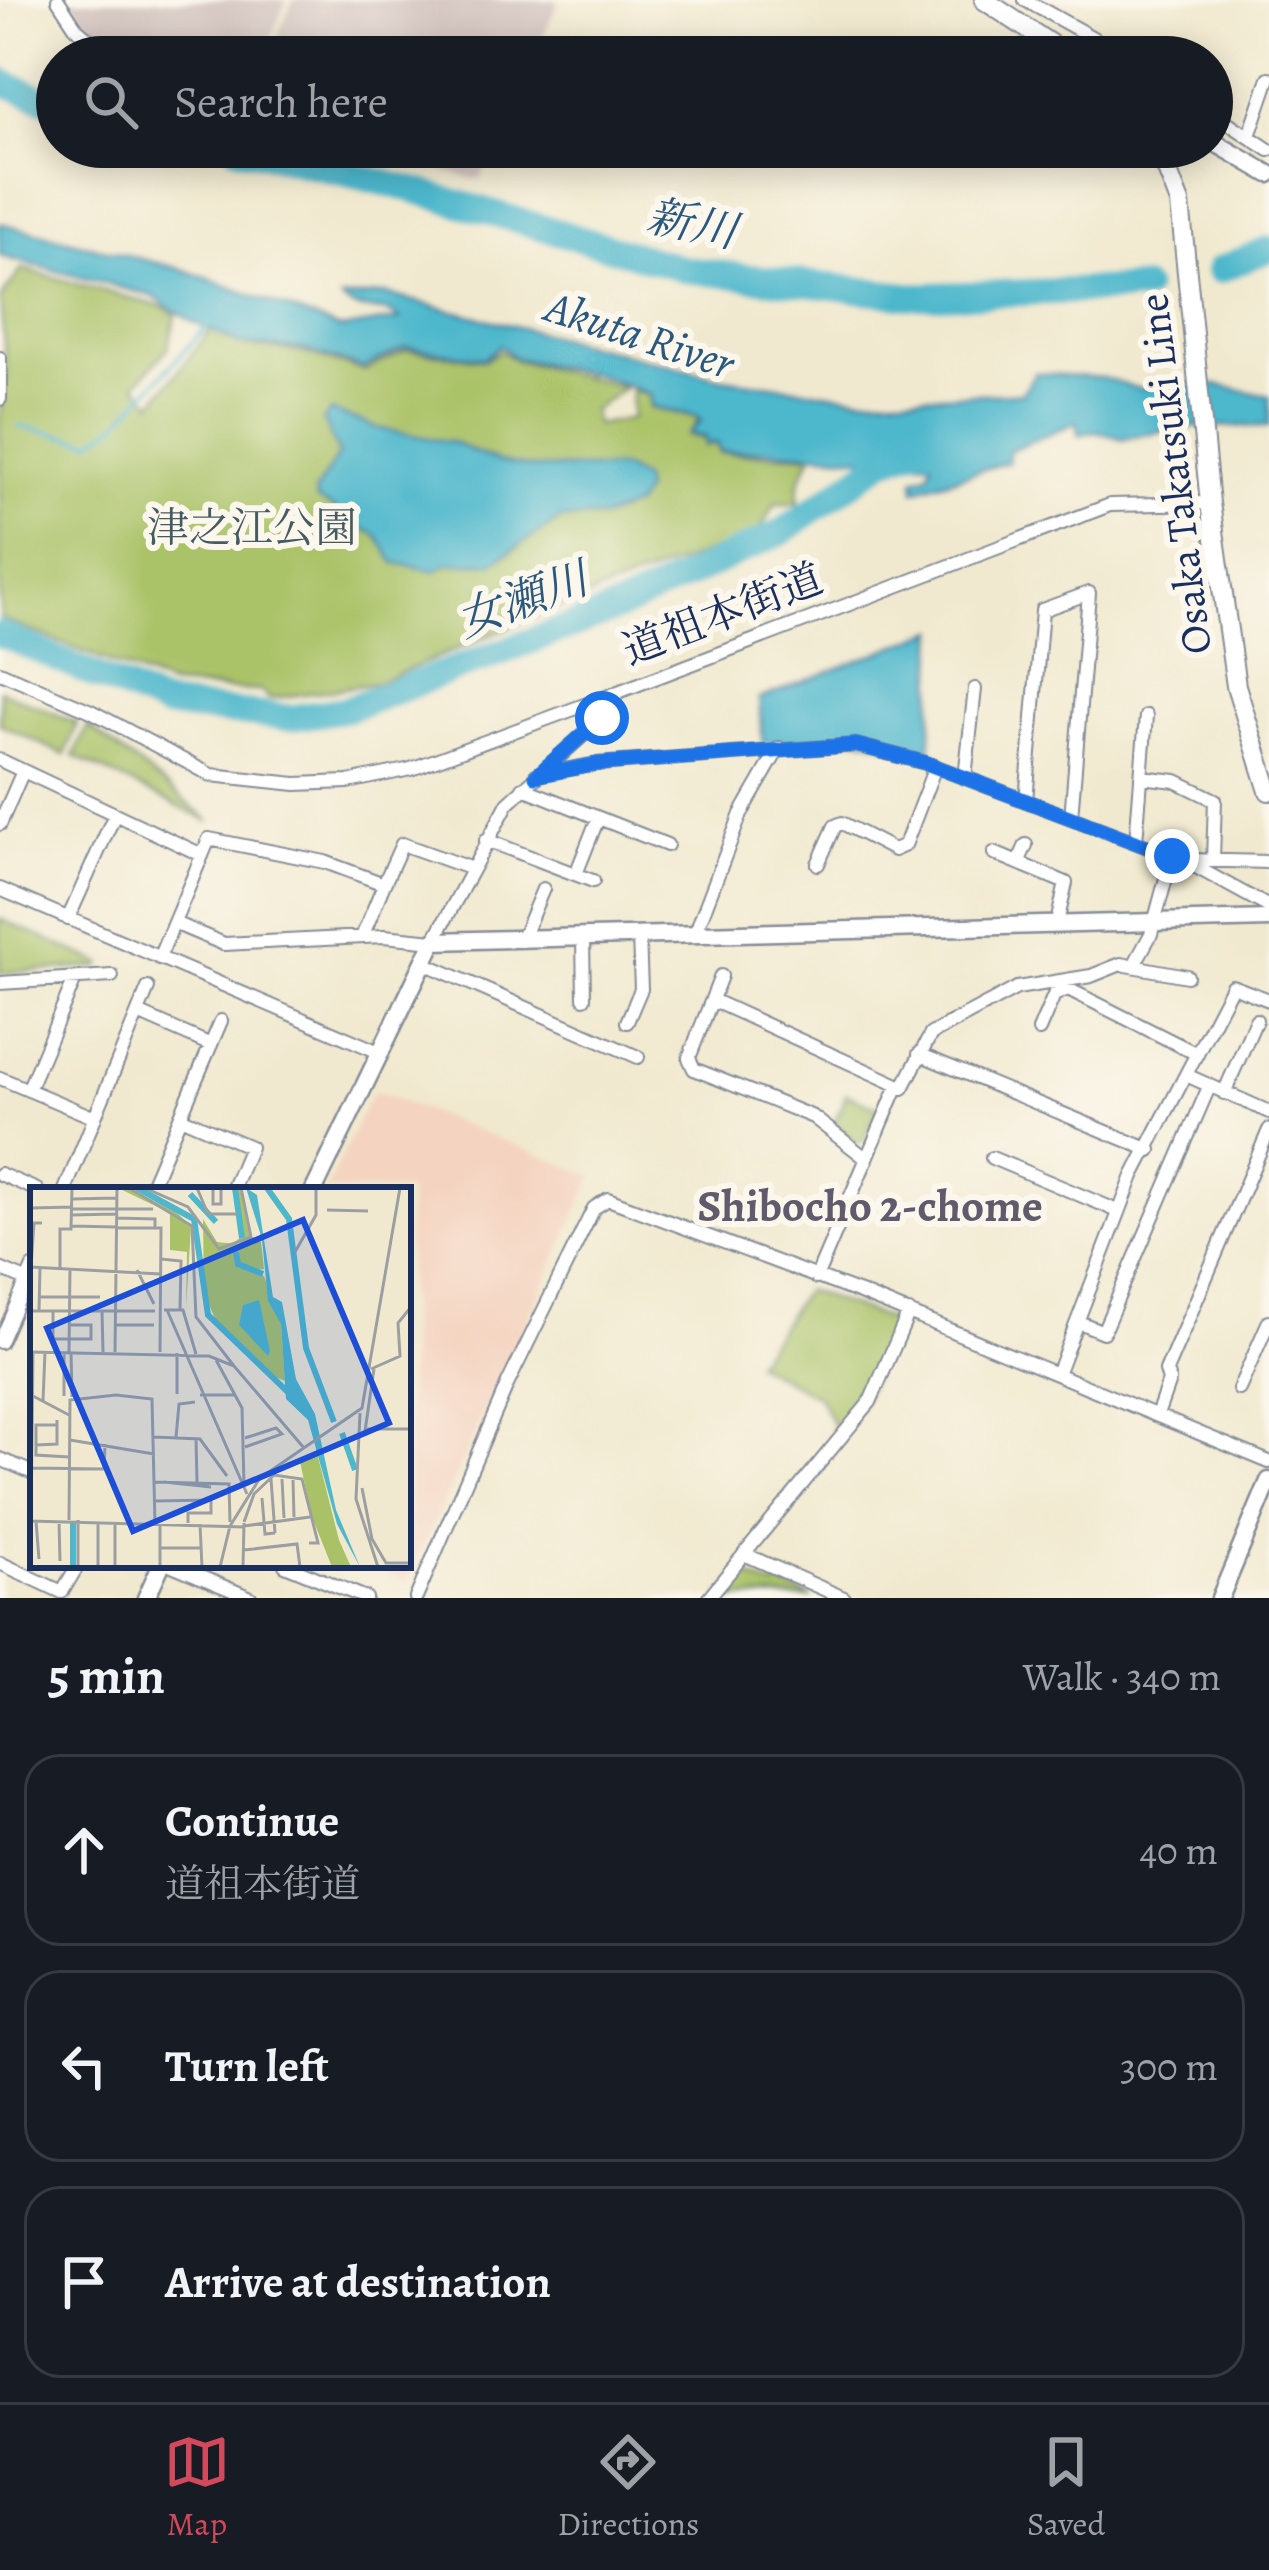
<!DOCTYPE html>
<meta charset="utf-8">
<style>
:root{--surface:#171b24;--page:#242831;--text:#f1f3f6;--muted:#9ea1a6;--line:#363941;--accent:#d1495b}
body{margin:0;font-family:Alegreya,"Noto Serif JP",serif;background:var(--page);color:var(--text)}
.stop{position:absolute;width:36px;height:36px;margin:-27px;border:9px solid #1a73e8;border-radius:50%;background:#fff}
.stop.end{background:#1a73e8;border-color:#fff;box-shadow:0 3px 12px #0008}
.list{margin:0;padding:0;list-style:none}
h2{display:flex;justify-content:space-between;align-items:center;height:156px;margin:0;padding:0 48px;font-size:51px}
h2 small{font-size:39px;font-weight:400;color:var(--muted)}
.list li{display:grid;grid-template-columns:78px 1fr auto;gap:36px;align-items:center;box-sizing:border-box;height:192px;margin:0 24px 24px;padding:0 24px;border:3px solid var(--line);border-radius:36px}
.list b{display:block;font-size:45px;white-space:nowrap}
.list p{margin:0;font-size:39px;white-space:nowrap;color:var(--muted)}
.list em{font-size:39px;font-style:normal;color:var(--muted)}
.icon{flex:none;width:66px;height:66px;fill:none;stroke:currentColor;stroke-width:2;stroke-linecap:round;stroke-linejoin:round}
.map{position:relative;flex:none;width:1269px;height:1598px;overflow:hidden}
.search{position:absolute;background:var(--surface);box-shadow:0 6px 30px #0003;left:36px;right:36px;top:36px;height:132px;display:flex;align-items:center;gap:30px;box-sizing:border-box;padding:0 42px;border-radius:66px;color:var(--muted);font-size:45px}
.sheet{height:804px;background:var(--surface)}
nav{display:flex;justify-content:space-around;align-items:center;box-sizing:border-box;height:168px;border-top:3px solid var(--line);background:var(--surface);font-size:33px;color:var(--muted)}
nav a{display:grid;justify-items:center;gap:6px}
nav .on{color:var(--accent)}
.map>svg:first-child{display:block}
.built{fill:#f4d3c0}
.industrial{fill:#d0c0bc}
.green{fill:#aac267;stroke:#627862;stroke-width:3}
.water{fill:#4eb7cc;stroke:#347395;stroke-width:3}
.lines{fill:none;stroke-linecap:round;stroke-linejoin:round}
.stream{stroke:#4eb7cc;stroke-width:4.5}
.river{stroke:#4eb7cc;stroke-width:27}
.street-casing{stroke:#868c96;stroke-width:16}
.secondary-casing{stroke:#868c96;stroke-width:21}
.primary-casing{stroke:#868c96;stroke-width:22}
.street{stroke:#fff;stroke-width:12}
.secondary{stroke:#fff;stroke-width:16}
.primary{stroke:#fff;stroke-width:18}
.route{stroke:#1a73e8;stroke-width:15}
.labels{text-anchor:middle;stroke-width:12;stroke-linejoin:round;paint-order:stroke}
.street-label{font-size:42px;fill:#1b2f5e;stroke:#fbf7ec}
.park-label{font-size:42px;fill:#465b61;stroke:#fbf7ec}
.water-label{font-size:45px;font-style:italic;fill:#2a587f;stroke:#fbf7ec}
.neighbourhood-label{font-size:45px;font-weight:bold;fill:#605a6c;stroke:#fbf7ec}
.inset-river{fill:none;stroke:#4eb7cc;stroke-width:6}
.inset-road{fill:none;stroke:#9b9fa2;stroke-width:3}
.view{fill:#1d4ed8;fill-opacity:0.15;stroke:#1d4ed8;stroke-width:6}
.inset-edge{fill:none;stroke:#1b2f5e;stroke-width:6}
</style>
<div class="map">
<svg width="1269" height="1598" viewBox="0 0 1269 1598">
<rect width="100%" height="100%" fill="#fbf7ec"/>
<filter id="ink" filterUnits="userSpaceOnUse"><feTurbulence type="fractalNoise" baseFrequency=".00833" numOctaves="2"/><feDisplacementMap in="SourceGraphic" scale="24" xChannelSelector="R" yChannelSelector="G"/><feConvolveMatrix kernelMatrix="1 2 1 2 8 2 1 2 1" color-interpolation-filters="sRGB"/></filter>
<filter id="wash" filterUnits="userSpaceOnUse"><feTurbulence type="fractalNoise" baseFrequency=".004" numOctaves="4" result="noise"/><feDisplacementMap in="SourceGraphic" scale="48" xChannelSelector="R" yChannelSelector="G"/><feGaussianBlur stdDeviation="2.7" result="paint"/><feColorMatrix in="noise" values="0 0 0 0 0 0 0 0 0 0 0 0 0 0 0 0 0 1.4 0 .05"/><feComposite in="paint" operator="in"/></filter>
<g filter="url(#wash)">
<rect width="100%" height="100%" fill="#f1e9cf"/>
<path class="built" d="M373,1090l221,86 -187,406 -43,-17h44v-375h-82z"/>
<path class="industrial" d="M70,0h217l-24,57h-138l-40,-35z
M293,0h266l-25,57h-266z
M351,147h145l-15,31 -6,1z"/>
<path class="green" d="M22,269l144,39 10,7 -8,33 -32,36 17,19 58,-73 30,15 60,7 63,19 43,-21 78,10 15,-9 15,9 110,27 -33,24 4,14 36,-7 -1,-28 18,5 1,13 45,9 4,3 -11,15 16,4 1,7 11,-2 4,9 92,2 -13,27 -1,21h-22l-16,27 -13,8 -222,82 -148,63 -108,16 -8,-8 -91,-5 -170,-67v-207l7,-37 -7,-75z
M0,690l77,33 -12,32 -65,-31z
M88,726l121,94v1l-135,-65z
M0,919l102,45 -2,3 -100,6z
M846,1094l32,13 -14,33 -7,3 -23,-19z
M805,1290l90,32 -32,77 -26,33 -18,-35 -64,-34z
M740,1573l34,14 3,-4 35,15h-91z"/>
<path class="water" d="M0,223l185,47 156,59 59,-10c-15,-15 -44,-3 -59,-20l45,-5 336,84 140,19 160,-4 13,-20 68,5 37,11 77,-4 52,11v30l-86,1 -59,12 -29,-8 -16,4 -2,-13 -69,29v11l-93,28v-12l14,-5 3,-11 -165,-12 -46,2 -4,-9 -12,2 1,-8 -17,-3 12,-13 -5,-5 -44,-9 -2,-13 -51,-19 -84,-17 -15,-13 -15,13 -79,-11 -43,21 -61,-19 -61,-5 -50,-23 -39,-25 -152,-40z
M331,411l46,17 77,15 44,19 36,6h89l19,11 2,13 -9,14 -32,12 -42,1 -69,44 -44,1 -12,7 -41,-8 -19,-29 -37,-15 -4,-10 -18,-9 -2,-8 24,-38 -16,-33z
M936,630l-6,127 -70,-19 -97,5 -4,-44z"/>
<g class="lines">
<path class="stream" d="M19,426l72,16 24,-16 95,-103"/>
<path class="river" d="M0,81l57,23
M237,147l177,43 274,80 224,26 231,-7
M1219,270l50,-21
M0,634l164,72 127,12 56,-9 273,-101 162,-76 101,-72 30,-10"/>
</g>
</g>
<g filter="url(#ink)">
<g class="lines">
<g class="street-casing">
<path id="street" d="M58,0l19,29 33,28
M1025,0l102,57
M1212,112l57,38
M1249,136l20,-58
M0,358v41
M0,672l91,39 120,64 85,9 52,-2 63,-13 206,-76
M0,760l202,95
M536,775l61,-11 259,-19 70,18 259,98 84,46
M965,777l10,-88
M1141,777l35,4 39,19 -2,59
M523,788l144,57
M1026,801l16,-191 47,-17 -18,225
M0,824l23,-53
M486,840l107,41
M1136,842l10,-126
M994,853l72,30 -9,40
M1187,860l82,2
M1018,863l8,-18
M818,864l17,-38 7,-3 52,27 11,-5 30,-78
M576,874l22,-56
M0,889l379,163
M68,919l47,-105
M174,923l50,21 160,-8 50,5 74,-138 94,-85 16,-26 492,-187 100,-2
M695,934l46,-120 38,-66
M362,937l22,-53
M583,939l1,59
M521,941l22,-52
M159,958l50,-119 116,23 59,22 18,-40 70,25
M424,963l214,94
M1134,965l17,-31 21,-78
M721,976l-32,82 5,11 119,48 54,42
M0,983l112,-7
M714,1001l184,84
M138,1013l73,32
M627,1022l14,-33 -2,-52
M1039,1030l15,-35 14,-6 129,65
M919,1054l231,96
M1186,1075l83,37
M0,1078l95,40
M28,1090l47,-111
M1224,1093l32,-73
M180,1117l70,30 -18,43
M992,1158l126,53
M0,1174l37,16
M65,1190l83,-202
M149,1190l72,-169
M0,1269l26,11
M816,1278l82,-193 5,3 28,-54 86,-46 74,-12 30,-12 66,12
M1079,1322l24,10 106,-245
M0,1342l33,-75
M1057,1374l76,-198 99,-190 37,14
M1239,1389l30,-68
M1157,1415l12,-34 -3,-10 103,-241
M0,1459l33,14
M744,1554l100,44
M0,1563l62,29 16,-27
M172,1565l79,33
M285,1565l81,33
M416,1598l92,-215 86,-175 14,-9 252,94 409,169
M708,1598l162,-196 39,-90"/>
</g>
<g class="secondary-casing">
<path id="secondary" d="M1212,141l57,33
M314,1190l120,-249 835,-22
M146,1598l15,-33
M1220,1598l49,-117"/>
</g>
<g class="primary-casing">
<path id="primary" d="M984,0l86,57
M1158,147l22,56 30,300 26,183 33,105"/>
</g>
<use href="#street" class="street"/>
<use href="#secondary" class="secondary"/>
<use href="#primary" class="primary"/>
</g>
</g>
<g class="lines" filter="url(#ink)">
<path class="route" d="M602,718l-66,58 61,-12 259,-19 70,18 246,93"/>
</g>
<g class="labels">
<g class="street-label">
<text transform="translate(1174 474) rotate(-97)" y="15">Osaka Takatsuki Line</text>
<text transform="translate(722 613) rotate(-21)" y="15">道祖本街道</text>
</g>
<g class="park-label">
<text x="252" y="542">津之江公園</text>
</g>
<g class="water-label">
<text transform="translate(692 223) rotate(11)" y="16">新川</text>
<text transform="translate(640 334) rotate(18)" y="16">Akuta River</text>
<text transform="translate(522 599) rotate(-20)" y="16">女瀬川</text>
</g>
<g class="neighbourhood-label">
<text x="870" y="1221">Shibocho 2-chome</text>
</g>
</g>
<g transform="translate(30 1187)">
<rect width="381" height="381" fill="#f1e9cf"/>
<path d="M88,1h9l48,23 16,15 -5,83 1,-57 -17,-2v-37zM202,1h8l10,50 11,4 3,27 -15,2 15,5 17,48 4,57 -22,-9 -44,-45 -15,-33 -1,-75 14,23 29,3 -12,-2 10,-9zM287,266l22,87 12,27h-19l-20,-50 -12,-55z" fill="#aac267"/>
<path d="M216,1l11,7 16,102 9,5 14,77 19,35 21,96 24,57 -23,-43 -29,-104 -22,-21 -5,-75 -13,-23 -6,-62zM229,113l11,51 -2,5 -29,-31 4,-20z" fill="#4eb7cc"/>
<path class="inset-river" d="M107,1l57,31 14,96 84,81M205,1l7,50M237,1l22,31 17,129 28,74M160,7l26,28M206,65l2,12 25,10M312,246l13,37M43,336v43"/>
<path class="inset-road" d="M99,1l63,38 4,91 38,49M115,1l43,19 31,42 32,-12 -10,-49M167,1l11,26h29M183,1v16h8v-16M42,12l44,-1M1,21l41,-1M42,22h81M297,23l41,1M42,28l44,-1M86,31l39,1v9M42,39l44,1M86,41h45l-1,124M265,65l21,-37v-27M131,72l20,2 -1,49M0,80l130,7M1,80l3,-44h8M30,81v-39h11l1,-41M107,83l17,34M9,110h61M134,123h19l13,44M137,123l80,184M0,124h125M9,124l1,-43M23,124v28h38v-14h-22M72,124l1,41M85,138h39M0,165l179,4 25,10 70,82M34,165v44M39,165l1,-84M41,165l1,45M85,165l2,-164M186,173l26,48 2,76M341,182l29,-13 -2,-33 13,-16M147,207v-41M170,208h36M3,209l36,19M13,214l2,-49M330,226l-4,86 22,68M27,238h-21v30l33,2M337,242h44M335,244l9,-62M124,250l46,2 27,37M146,250l3,-33 16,-2M166,252l1,43M40,253l84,14M6,258l21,-1v-24M215,260l37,-13 -6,-6 -31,10M1,281l73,1 1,-25M241,292l4,54M252,292l2,39M263,293l1,37M125,295l74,2 1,38M134,295l47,5M332,301l10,51 14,24h25M232,311l3,36 10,-1M125,314l56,-1v13h-23v10M39,333l1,-120 46,-5 36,4 3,125M0,334l214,6M1,334l2,-169M6,334l3,38M29,334l1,40M214,335l10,-28 20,-19 28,4 16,64h-9M68,336v44M130,337v43M170,337l2,43M214,339l66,-9M130,361h41M214,363l53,-6 3,23M48,380v-47M85,380v-43M190,380l10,-41 30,-48 102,-70 38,-220M213,380l1,-44"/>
<path class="view" d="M273,33l86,203 -256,108 -86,-203z"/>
<rect width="381" height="381" class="inset-edge"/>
</g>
</svg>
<div class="stop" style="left:602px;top:718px"></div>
<div class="stop end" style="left:1172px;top:856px"></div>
<div class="search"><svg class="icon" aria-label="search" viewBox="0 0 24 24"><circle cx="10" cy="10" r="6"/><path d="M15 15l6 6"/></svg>Search here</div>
</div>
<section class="sheet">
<h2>5 min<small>Walk · 340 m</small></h2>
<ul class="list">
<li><svg class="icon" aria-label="ahead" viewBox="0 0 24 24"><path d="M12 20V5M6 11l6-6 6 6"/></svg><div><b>Continue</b><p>道祖本街道</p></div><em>40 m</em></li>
<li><svg class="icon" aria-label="left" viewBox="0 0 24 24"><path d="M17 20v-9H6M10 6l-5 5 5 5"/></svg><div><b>Turn left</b></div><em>300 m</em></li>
<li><svg class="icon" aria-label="arrive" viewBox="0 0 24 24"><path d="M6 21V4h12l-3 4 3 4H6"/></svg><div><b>Arrive at destination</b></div></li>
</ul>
</section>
<nav>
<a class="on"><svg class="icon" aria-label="map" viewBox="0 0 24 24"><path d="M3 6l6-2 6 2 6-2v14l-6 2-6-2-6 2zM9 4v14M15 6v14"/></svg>Map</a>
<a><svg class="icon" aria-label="directions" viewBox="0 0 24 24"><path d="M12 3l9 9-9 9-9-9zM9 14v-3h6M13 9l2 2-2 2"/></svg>Directions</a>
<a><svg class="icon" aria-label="saved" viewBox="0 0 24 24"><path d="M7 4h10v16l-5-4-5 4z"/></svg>Saved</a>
</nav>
